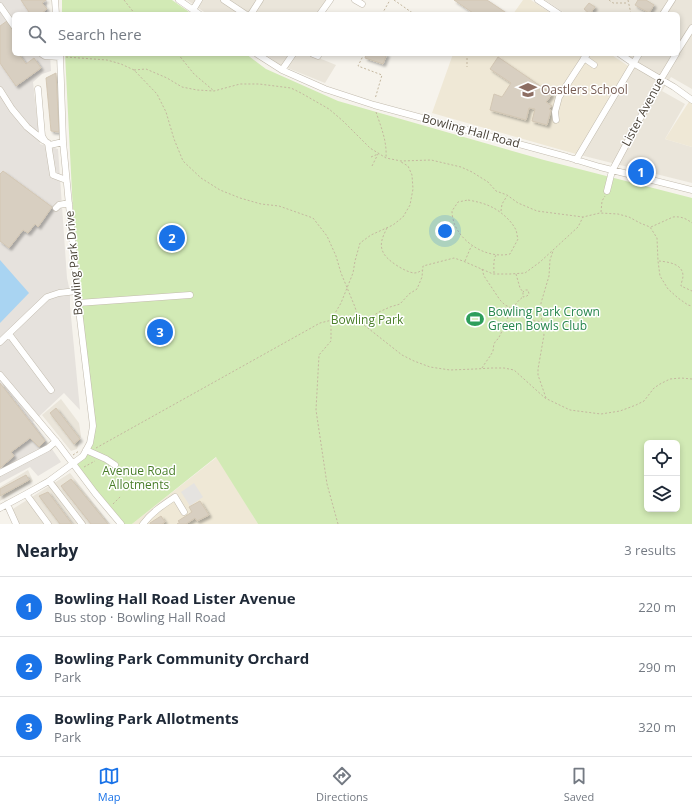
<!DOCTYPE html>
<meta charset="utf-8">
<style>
:root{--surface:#fff;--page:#f2f2f3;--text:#1f2937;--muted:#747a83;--line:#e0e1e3;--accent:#1a73e8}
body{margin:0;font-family:"Open Sans",sans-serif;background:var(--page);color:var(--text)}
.controls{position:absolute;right:12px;bottom:12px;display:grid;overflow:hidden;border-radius:6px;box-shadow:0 2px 6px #0003}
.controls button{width:36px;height:36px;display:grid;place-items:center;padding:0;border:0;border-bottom:1px solid var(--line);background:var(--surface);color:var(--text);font:20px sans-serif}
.you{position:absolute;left:445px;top:231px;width:14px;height:14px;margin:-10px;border:3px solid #fff;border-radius:50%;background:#1a73e8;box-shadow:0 0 0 6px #1a73e833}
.badge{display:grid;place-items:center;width:26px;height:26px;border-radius:50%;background:var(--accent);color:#fff;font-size:13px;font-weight:700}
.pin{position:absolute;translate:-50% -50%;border:2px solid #fff;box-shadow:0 1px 4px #0006}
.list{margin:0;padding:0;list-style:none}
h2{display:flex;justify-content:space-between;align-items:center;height:52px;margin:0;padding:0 16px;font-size:17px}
h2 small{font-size:13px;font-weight:400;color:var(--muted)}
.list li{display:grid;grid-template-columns:26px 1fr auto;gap:12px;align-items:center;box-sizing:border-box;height:60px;padding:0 16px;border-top:1px solid var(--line)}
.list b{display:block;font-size:15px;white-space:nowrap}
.list p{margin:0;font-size:13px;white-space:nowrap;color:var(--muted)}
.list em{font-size:13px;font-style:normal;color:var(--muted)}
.icon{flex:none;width:22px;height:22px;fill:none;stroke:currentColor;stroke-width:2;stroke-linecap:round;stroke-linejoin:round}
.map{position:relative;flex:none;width:692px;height:524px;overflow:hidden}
.search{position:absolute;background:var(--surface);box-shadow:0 2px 6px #0003;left:12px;right:12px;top:12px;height:44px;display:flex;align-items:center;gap:10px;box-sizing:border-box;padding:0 14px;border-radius:6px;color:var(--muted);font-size:15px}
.sheet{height:232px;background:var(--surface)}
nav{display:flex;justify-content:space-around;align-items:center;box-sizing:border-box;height:56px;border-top:1px solid var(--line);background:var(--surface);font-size:11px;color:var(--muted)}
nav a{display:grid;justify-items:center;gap:2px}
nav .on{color:var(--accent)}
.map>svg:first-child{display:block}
.residential{fill:#eae5da}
.industrial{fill:#e6e2dd}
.education{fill:#efe8d6}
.green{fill:#d2eab5;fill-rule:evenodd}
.parking{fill:#e5e3e0}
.water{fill:#a9d4f2}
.building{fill:#d8cfc1;stroke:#d3c7b4;filter:url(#shadow)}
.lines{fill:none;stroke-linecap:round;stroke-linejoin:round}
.minor-casing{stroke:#c2bbae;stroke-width:7}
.path{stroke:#c4b79f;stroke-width:1;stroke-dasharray:2 2;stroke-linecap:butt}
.minor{stroke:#fff;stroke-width:6}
.labels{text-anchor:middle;stroke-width:3;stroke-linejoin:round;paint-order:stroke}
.education-label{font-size:12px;fill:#785e54;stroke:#fff;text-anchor:start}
.street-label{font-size:12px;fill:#4b4439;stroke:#fff}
.leisure-label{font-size:12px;fill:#27864d;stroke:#fff;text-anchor:start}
.park-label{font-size:12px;fill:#4a7f2a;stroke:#fff}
</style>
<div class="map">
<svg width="692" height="524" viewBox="0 0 692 524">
<defs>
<filter id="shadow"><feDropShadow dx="2.5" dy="2.5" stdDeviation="1" flood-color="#0004"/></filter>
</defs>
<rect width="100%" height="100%" fill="#f6f3ec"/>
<path class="residential" d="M187,0h139l-9,14h-110z
M545,0h147v89l-21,-12 -9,14 23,13 -20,35 27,8v36l-116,-29 54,-87 5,-5 -11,-8h54v-40h-112z
M265,54h44l27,11 -11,18 -45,-18z
M61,399l18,24 2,13 -4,13 -6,2 -29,-36z
M28,470l5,11 -33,20v-14z
M70,473l40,51h-96l-6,-12z"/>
<path class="industrial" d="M0,0h47v14h-33v40h36l1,17 -9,3 -9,8 7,62 18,5 9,129 3,14v14l10,104 -16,-17 -31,29 28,40 -23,14 -8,-9 -30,16z"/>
<path class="education" d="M523,0h8l21,14h-39z
M453,54h157l20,13 -54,87 -144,-41z
M692,97v50l-27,-8z
M217,457l41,67h-126z"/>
<path class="green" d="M62,0h110l20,14h-130z
M65,54h181l20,15 72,32 206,59 148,38v326h-434l-42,-67 -84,67h-11l-48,-60 10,-8 10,-30 -16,-135zM647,443h30v66h-30z"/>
<path class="parking" d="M194,483l9,14 -13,9 -9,-14z"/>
<path class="water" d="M0,260l29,33 -29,30z"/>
<path class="building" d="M21,0h25l-4,3 5,6 -4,3 1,2h-18l3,-2z
M454,0h33l21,14h-36l1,-1z
M638,0h8l8,5 -5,8 -14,-8z
M589,3l6,4 -5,7 -6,-5z
M7,21l7,11v13l-1,1 1,8h5l7,10 8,-6 7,10 -25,18 -16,-23v-37z
M366,54h21l-4,10 -18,-6z
M498,57l54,37 -6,8 6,4 -3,3 2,1 -4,15 -15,-4 3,-12 -6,-1 -3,12 -36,-10 4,-16 8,3 9,-14 -21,-14z
M56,73l3,59 -8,-1 -5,-53z
M3,171l49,36 -14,20 -3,-3 -7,9 -5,-3 -14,18 -9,-7v-67z
M0,383l45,58 -6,6 -9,-9 -19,14 3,4 -14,12z
M56,408l24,31 -6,5 -24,-31z
M26,475l3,5 -29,16v-7z
M71,479l37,45h-17l-30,-38z
M48,492l24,32h-12l-21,-28z
M200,501l9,14 -12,6 -2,-3 -9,6h-9l3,-2 -2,-1 14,-9 -3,-5z
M161,516l4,6 -3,2h-12v-1z"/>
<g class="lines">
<g class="minor-casing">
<path id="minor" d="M55,0l1,14
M179,0l20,14
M224,0l21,14
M355,0l7,4
M538,0l21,14
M0,6l14,20
M193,10l6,-10
M251,14l9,-14
M320,14l10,-14
M663,14l9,-14
M678,50l14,-22
M42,54l3,2 15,1
M257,54l25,16 43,19 49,16 193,52 33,10 92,23
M313,54l5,2
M620,54l13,9 41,24 18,13
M584,58l10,7
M282,70l11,-16
M38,89l4,47 3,5 5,4 13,-3
M0,90l12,19 15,18 16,13
M556,120l-1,-8 4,-15 28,-43
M48,143l5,32 13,5
M576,160l63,-106
M607,191l5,-20 49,-92 15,-25
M56,208l3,-3 10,-2
M78,303l112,-8
M9,334l42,56
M0,342l47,-45 12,-4 18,-2
M0,375l59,70 36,48 26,31
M86,450l20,9 9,6
M0,473l48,-25 8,-7
M49,481l33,43
M26,494l22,30
M7,504l9,20
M0,508l26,-14 23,-13 34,-25 7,-13 3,-17 -14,-116 -16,-168 -3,-88
M143,524c9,-12 20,-19 32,-27l9,15"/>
</g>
<path class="path" d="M124,0l11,14
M394,0l20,14
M609,0l4,3h15
M628,0l3,14
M382,14l8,-14
M178,54l16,20 20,17
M364,54l-6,12 24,9 -7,24
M467,54v13
M66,57l41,3 14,4 13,6 23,24 9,18 8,27 9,22 18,17 19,12 20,8 21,6 18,2 34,12 14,18 9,20 5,17 14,34 4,14 9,-2 11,-7 11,-5 10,-3 9,-10 8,-5 5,-12 1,-11 31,-8 9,3 30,13h17l15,-1 15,-11 38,-35 5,-10
M134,70l12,-1 21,9 15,9 15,3 17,1 26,-7h19l32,4 10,5 28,16 14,12 27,27 16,10 15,3 30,-1 30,7 11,5 16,10 8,9 11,4 11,8 19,8 46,6 17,-4 18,1 11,3 11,6 10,4 7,11 1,23 2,15 8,13 10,9 10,7 4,1
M376,112c5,15 11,29 10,45
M371,157l7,-3
M372,166l6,-12
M468,200c17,3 28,7 40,19 3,3 6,7 8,11 1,3 1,6 2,9l-8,15c-22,5 -48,-10 -56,-31 -1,-4 -2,-8 -2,-12l6,-9z
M501,211l1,-7 5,-8
M601,212l1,-11 3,-5
M651,227l22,-10c8,-1 14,2 19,6
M387,228c-4,8 -8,16 -4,24 3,8 22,20 31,21 3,0 5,-1 8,-3
M465,261l5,-12 2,-3
M659,261c10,1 24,3 24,15 0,3 -2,7 -2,10l11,5
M482,269l2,7 16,24 5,5 8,4 8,7 9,4 26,4
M494,273c0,-6 -1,-13 2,-18
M516,274l4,14 3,4v5l4,-1 2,-2 -1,-4h-3l-2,2
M482,368c3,-5 7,-10 10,-15 2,-3 1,-6 2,-9 1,-2 2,-4 4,-5 8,-14 12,-33 25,-42
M546,398l-8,-23v-6l6,-34 -3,-20v-12l8,-27 1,-16 3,-9
M96,448l224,-125 24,-6h8l7,4 43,34 12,6 16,6 20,3 25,-1 17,-1h12l10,2 31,28 25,12 31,4 19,-3 16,-6 8,-4 10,-13 6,-4 10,-5 11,-1 11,1
M73,455l6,-4
M84,467l11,-6
M113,504l8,-8
M338,524l-11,-40 -11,-74 3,-55 12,-14v-21l10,-17 12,-30 2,-12 5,-18 11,-8 22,-10 10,-8 7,-12 3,-16 -1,-14 -4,-9 -7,-4"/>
<use href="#minor" class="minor"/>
</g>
<defs>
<g id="school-bare" transform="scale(1.38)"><path d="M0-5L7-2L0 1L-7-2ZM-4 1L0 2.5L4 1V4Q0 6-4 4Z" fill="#8d6e63" stroke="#fff" stroke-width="2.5" paint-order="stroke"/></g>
<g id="stadium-bare" transform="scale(1.38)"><path d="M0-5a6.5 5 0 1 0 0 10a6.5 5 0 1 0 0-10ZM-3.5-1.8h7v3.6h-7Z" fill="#2e9e5b" stroke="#fff" stroke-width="2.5" paint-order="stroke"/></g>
</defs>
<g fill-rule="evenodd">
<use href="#school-bare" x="528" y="90"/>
<use href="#stadium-bare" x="475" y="319"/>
</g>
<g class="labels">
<g class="education-label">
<text x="541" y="94">Oastlers School</text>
</g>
<g class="street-label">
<text transform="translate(643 112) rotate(-62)" y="4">Lister Avenue</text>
<text transform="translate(471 131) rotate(15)" y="4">Bowling Hall Road</text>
<text transform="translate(74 263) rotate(-95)" y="4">Bowling Park Drive</text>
</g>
<g class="leisure-label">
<text x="488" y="316">Bowling Park Crown<tspan x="488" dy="14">Green Bowls Club</tspan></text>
</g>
<g class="park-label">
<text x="367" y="324">Bowling Park</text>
<text x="139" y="475">Avenue Road<tspan x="139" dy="14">Allotments</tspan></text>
</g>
</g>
</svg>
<div class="controls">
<button><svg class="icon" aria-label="locate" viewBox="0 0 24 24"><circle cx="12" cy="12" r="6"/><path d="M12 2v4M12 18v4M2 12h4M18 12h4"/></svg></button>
<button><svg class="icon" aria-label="layers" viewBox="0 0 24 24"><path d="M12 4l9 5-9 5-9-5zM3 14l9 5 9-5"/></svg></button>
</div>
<div class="you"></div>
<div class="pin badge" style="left:641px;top:172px">1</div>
<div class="pin badge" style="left:172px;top:238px">2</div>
<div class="pin badge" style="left:160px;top:332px">3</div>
<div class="search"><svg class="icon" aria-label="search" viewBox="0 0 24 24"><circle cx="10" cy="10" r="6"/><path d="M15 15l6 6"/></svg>Search here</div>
</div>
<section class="sheet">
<h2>Nearby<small>3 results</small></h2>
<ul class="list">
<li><span class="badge">1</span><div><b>Bowling Hall Road Lister Avenue</b><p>Bus stop · Bowling Hall Road</p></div><em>220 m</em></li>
<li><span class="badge">2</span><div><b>Bowling Park Community Orchard</b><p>Park</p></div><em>290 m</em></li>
<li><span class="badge">3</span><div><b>Bowling Park Allotments</b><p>Park</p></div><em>320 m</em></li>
</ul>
</section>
<nav>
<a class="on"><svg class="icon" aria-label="map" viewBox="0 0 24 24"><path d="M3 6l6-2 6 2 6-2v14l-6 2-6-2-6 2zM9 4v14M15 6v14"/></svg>Map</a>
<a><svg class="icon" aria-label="directions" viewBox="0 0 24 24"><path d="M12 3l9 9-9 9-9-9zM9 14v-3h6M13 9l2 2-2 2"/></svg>Directions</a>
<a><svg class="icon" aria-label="saved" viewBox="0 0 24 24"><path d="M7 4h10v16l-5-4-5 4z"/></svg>Saved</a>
</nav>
